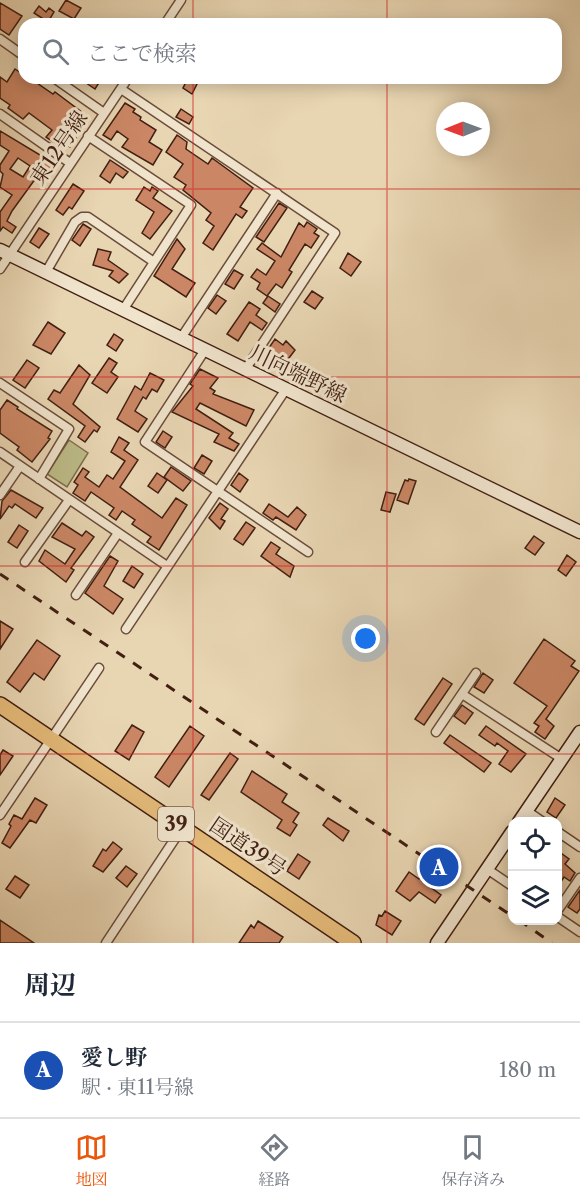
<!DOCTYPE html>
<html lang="ja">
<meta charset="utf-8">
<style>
:root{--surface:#fff;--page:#f6f6f7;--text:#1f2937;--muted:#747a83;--line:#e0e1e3;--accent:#ea580c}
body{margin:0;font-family:"Libre Caslon Text","Noto Serif JP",serif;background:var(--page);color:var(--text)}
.controls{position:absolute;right:18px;bottom:18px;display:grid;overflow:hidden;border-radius:12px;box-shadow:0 3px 15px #0003}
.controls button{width:54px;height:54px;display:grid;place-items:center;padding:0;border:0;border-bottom:2px solid var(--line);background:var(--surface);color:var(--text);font:30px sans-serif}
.compass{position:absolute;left:436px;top:102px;width:54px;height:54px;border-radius:50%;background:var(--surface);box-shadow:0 3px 15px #0003;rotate:269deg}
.you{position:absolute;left:366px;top:639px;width:21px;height:21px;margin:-15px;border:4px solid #fff;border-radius:50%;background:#1a73e8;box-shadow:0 0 0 9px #1a73e833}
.badge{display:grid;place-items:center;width:39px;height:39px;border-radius:50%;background:var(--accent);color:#fff;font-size:20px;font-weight:700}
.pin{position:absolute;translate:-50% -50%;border:3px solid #fff;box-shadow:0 2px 6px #0006}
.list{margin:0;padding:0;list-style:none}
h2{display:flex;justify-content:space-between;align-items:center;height:78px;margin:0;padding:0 24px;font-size:26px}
h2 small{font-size:20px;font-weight:400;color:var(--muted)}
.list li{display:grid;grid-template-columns:39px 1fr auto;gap:18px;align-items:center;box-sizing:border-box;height:96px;padding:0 24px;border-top:2px solid var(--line)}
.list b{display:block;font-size:22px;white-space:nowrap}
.list p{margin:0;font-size:20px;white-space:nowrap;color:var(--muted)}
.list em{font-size:20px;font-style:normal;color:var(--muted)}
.icon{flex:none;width:33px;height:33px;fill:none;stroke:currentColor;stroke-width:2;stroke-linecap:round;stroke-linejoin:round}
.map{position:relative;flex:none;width:580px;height:943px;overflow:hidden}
.search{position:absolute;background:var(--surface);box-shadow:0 3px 15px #0003;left:18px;right:18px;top:18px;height:66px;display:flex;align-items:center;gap:15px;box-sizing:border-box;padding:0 21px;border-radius:18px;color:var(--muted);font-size:22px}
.sheet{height:174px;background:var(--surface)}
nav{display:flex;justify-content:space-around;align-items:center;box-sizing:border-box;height:84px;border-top:2px solid var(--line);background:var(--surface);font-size:16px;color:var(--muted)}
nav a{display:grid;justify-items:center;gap:3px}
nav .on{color:var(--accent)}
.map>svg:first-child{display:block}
.green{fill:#bcbc88;stroke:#7e6e4d;stroke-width:1.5}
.building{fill:#cb8765;stroke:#411f12;stroke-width:1.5;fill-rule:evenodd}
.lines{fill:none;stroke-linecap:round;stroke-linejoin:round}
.street-casing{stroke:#6b4c3a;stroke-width:11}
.secondary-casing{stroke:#411f12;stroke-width:15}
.highway-casing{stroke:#411f12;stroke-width:18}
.street{stroke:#f0e4cd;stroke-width:8}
.secondary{stroke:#f0e4cd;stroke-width:12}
.highway{stroke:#e4ba79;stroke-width:15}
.rail{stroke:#411f12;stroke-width:3;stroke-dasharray:10 10;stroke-linecap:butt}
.grid{fill:none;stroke:#d62828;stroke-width:1.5;stroke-opacity:0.55}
.labels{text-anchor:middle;stroke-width:6;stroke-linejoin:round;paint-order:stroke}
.shield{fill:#f0e4cd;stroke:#765a4a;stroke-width:1.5}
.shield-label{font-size:20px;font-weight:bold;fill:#411f12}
.street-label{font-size:21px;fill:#411f12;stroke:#f0e4cd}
</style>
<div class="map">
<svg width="580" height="943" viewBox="0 0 580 943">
<rect width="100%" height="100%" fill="#e8d5b2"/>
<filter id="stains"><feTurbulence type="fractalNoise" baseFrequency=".00333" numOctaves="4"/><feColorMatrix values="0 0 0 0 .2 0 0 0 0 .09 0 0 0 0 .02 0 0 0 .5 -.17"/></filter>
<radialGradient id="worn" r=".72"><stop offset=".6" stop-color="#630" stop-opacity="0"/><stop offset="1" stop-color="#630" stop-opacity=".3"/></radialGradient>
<path class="green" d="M69,440l19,13 -21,34 -20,-13z"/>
<path class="building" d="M66,0l15,8 -7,11 -15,-8z
M0,3l22,13 -13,19 -9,-6z
M39,6l7,6 3,-4 5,4 -6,10 -14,-9z
M15,69l9,6v3h16l-3,5 16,11 2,-2 28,21 -13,21 6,4 -6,9 -3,-2 -2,3 -13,-7 -6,-4 6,-7 -23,-17 -6,6 -15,-11 2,-3 -10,-7v-21l7,5z
M79,78h23l-7,11z
M188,78h12l-8,16 -9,-6z
M125,103l10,6 -2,3 8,5 -1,3 16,10 -7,12 13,8 -9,15 -31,-18 6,-8 -11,-8 -6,9 -8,-5z
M181,109l12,8 -4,7 -13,-7z
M0,131l55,33 -9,13 -5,-3 -8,8 -21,29 -5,10 9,6 -4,6 -9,-6 -3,4v-19l12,-17 -12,-8 3,-13 -3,-3v-6l9,-14 -9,-6zM18,158l12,8 -7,11 -13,-8z
M177,135l10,7 -1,7 22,15 4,-6 41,30 -13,19 7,4 -5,7 -6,-4 -23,36 -10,-7 11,-17 -8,-6 5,-7 -28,-23 3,-5 -12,-8 9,-13 -17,-12z
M110,160l18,12 -5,6 -7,-5 -6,10 -10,-7z
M73,184l11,7 -12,18 -3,-2 -6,8 -7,-5z
M144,187l6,4 2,-4 6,4 -5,7 19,13 -22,28 -8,-6 12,-21 -18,-12z
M279,203l8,5 -23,34 -8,-5z
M307,222l10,7 -3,4 5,3 -8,12 -6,-4 -16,26 3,2 -10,16 -6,-4 -9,12 -10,-7 3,-6 -9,-6 6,-8 9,6 9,-14 -18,-12 5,-6 19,14 18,-34 5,4z
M83,224l8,5 -11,17 -8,-6z
M39,228l10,6 -10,14 -9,-6z
M177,239l8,10 -13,20 23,14 -9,14 -32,-21z
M98,249l13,3 -3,8 20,14 -9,9 -10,-7 4,-5 -20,-6z
M348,253l13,9 -10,14 -11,-8z
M234,270l9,5 -9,14 -9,-5z
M312,291l11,7 -8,11 -11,-7z
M217,295l9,6 -10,13 -8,-6z
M268,296l12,8 -5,8 -12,-9z
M249,302l11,7 -4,6 11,8 -5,7 -12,-8 -12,19 -11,-7z
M48,322l17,11 -14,21 -18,-9z
M114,334l9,6 -7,11 -9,-6z
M275,339l8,6 3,-4 9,9 -12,16 -19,-11z
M109,358l8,5 -6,9 7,5 -11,16 -15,-10z
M27,360l12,8 -14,20 -12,-8z
M79,365l11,10 -17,29 27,23 -3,5 -3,-2 -9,12 -7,-5 7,-11 -37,-27 6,-9 6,3z
M200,369l18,9 -8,10 5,3 -2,3 41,16 -8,16 -46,-23 -4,6 37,24 -4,5 10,6 -5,7 -20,-9 5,-8 -47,-22 21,-26 -3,-2z
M150,373l14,7 -7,12 -5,-3 -6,10 -3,-2 -8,14 12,8 -9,13 -21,-13 18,-33 6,4z
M7,400l11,7 -1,2 35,22 -4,7 2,1 -18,23 -15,-12 2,-3 -19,-14v-23z
M163,431l9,6 -7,11 -9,-6z
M119,437l10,6 -5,7 14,10 -18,27 42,31 14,-20 11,7 -28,45 -12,-8 4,-5 -19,-13 3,-4 -13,-9 -6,9 -7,-5 5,-7 -23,-16 -6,9 -12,-8 5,-8 -4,-3 9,-14 6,4 -4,5 14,10 8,-12 6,4 12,-18 -14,-9z
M202,455l10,6 -8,13 -10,-6z
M171,467l20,14 -8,10 -19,-14z
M157,473l10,7 -9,13 -10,-7z
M239,473l9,7 -8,12 -9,-7z
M409,479l7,2 -8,23 -11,-4 8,-20 3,1z
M11,490l32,18 -7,10 -21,-14 -3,4 -3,-2 -9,13 2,-18z
M386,492l10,2 -6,18 -9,-2z
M220,503l8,6 -7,10 4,2 -5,8 -11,-11z
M269,504l19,13 9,-10 9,8 -10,15 -20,-13 -3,3 -10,-7z
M246,522l9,6 -12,17 -9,-6z
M62,523l20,13 4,-5 8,6 -23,31 3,2 -8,12 -27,-21 6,-11 20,14 10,-15 -23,-12z
M19,525l9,6 -11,17 -9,-6z
M534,536l10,7 -9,12 -10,-7z
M271,542l9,6 -4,6 18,12 -4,11 -29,-21z
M567,555l9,7 -10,14 -8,-6z
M110,556l8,5 -14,25 19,13 -10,15 -28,-21z
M132,566l11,8 -9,14 -11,-7z
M0,621l13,8 -13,20z
M544,639l31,22 -4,5 8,5 -33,48 8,7 -9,13 -10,-7 4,-6 -5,-3 13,-17 -33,-23z
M37,640l23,16 -16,24 -10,-7 -14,19 -13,-10z
M483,673l10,7 -9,13 -10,-6z
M443,678l9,6 -28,41 -9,-6z
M462,705l11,8 -8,11 -11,-8z
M132,725l12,7 -15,28 -14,-9z
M190,726l14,10 -35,51 -14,-10z
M486,726l40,28 -15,18 -12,-8 9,-13 -11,-8 -2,3 -16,-11z
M450,735l41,28 -7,9 -40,-29z
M3,750l10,6 -13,19v-20z
M230,753l8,6 -29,41 -8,-5z
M252,771l35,23 -5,8 17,11 -6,9 4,3 -7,11 -13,-8 5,-8 -41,-28z
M35,798l12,7 -11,18 -6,-3 -20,28 -8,-5 9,-17 -2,-2 5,-9 8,4z
M555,798l10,7 -9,13 -9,-6z
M328,818l21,13 -6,10 -20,-16z
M113,842l9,7 -19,23 -10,-6 10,-17 3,2z
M558,851l11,8 -4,5 10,9 -5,8 -6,-4 -6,9z
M298,854l12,8 -11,17 -12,-8z
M428,865l6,4 -9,14 16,12 -6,8 -16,-11 -9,9 -14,-10 13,-19 10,7z
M126,866l11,8 -10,13 -11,-9z
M15,876l14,9 -9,13 -14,-9z
M580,890v19l-3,4 -9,-6z
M385,911l16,10 -9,14 -16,-10 3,-10 3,1z
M0,920l34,23h-34z
M258,921l25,16 -4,6h-40l12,-18 3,3z"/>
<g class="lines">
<g class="street-casing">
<path id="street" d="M165,24l16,-24
M0,39l24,17
M54,78l50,35
M121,89l214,144 -90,137
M0,114l70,49
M88,136l103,69 -68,105
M0,269l128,-191
M46,272l29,-50 7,-5h6l66,45
M181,338l96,-145
M205,350l-60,92 163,110
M0,383l69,46 -30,50
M0,452l167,114
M0,495l20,-29
M25,562l44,-62
M76,595l42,-62
M126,629l160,-240
M462,694l100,65
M436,732l40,-59
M527,811l16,11
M0,815l99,-147
M558,832l22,15
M487,869l25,17
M558,910l22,-32
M558,917l22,15
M106,943l76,-115"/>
</g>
<g class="secondary-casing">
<path id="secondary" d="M0,250l580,282
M519,822l61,-90
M437,943l75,-111"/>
</g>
<g class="highway-casing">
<path id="highway" d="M0,705l353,238"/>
</g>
<use href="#street" class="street"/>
<use href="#secondary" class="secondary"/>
<use href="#highway" class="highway"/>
<path class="rail" d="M0,574l512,342
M519,920l33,23"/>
</g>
<path class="grid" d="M193,0v24M387,0v24M193,78v865M387,78v865M0,189h580M0,377h580M0,566h580M0,754h580"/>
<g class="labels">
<rect class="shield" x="158" y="807" width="36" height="34" rx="4.5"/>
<g class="shield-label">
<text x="176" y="831">39</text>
</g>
<g class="street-label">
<text transform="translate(59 148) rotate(-56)" y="7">東12号線</text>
<text transform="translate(298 374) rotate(26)" y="7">川向端野線</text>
<text transform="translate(248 847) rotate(34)" y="7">国道39号</text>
</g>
</g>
<rect width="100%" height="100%" filter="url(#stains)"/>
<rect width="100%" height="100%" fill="url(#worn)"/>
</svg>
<div class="controls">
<button><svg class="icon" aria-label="locate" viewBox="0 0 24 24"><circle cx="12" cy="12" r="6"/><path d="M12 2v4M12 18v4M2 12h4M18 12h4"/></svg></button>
<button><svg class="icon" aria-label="layers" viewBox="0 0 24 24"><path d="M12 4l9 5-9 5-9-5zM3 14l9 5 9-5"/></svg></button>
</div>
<svg class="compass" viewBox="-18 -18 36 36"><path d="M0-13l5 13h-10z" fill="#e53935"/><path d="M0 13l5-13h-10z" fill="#747a83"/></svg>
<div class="you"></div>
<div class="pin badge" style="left:439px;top:867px;background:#1a4fb4">A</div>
<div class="search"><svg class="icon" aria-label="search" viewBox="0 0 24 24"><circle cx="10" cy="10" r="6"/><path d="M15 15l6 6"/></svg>ここで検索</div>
</div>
<section class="sheet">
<h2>周辺<small></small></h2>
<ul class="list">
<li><span class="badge" style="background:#1a4fb4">A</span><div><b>愛し野</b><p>駅 · 東11号線</p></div><em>180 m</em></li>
</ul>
</section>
<nav>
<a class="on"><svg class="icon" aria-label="map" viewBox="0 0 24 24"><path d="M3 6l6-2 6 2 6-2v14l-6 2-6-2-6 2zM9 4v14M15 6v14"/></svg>地図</a>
<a><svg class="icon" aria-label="directions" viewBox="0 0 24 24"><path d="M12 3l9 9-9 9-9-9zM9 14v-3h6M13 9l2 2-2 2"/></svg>経路</a>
<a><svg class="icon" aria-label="saved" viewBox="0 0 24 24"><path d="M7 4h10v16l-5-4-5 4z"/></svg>保存済み</a>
</nav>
